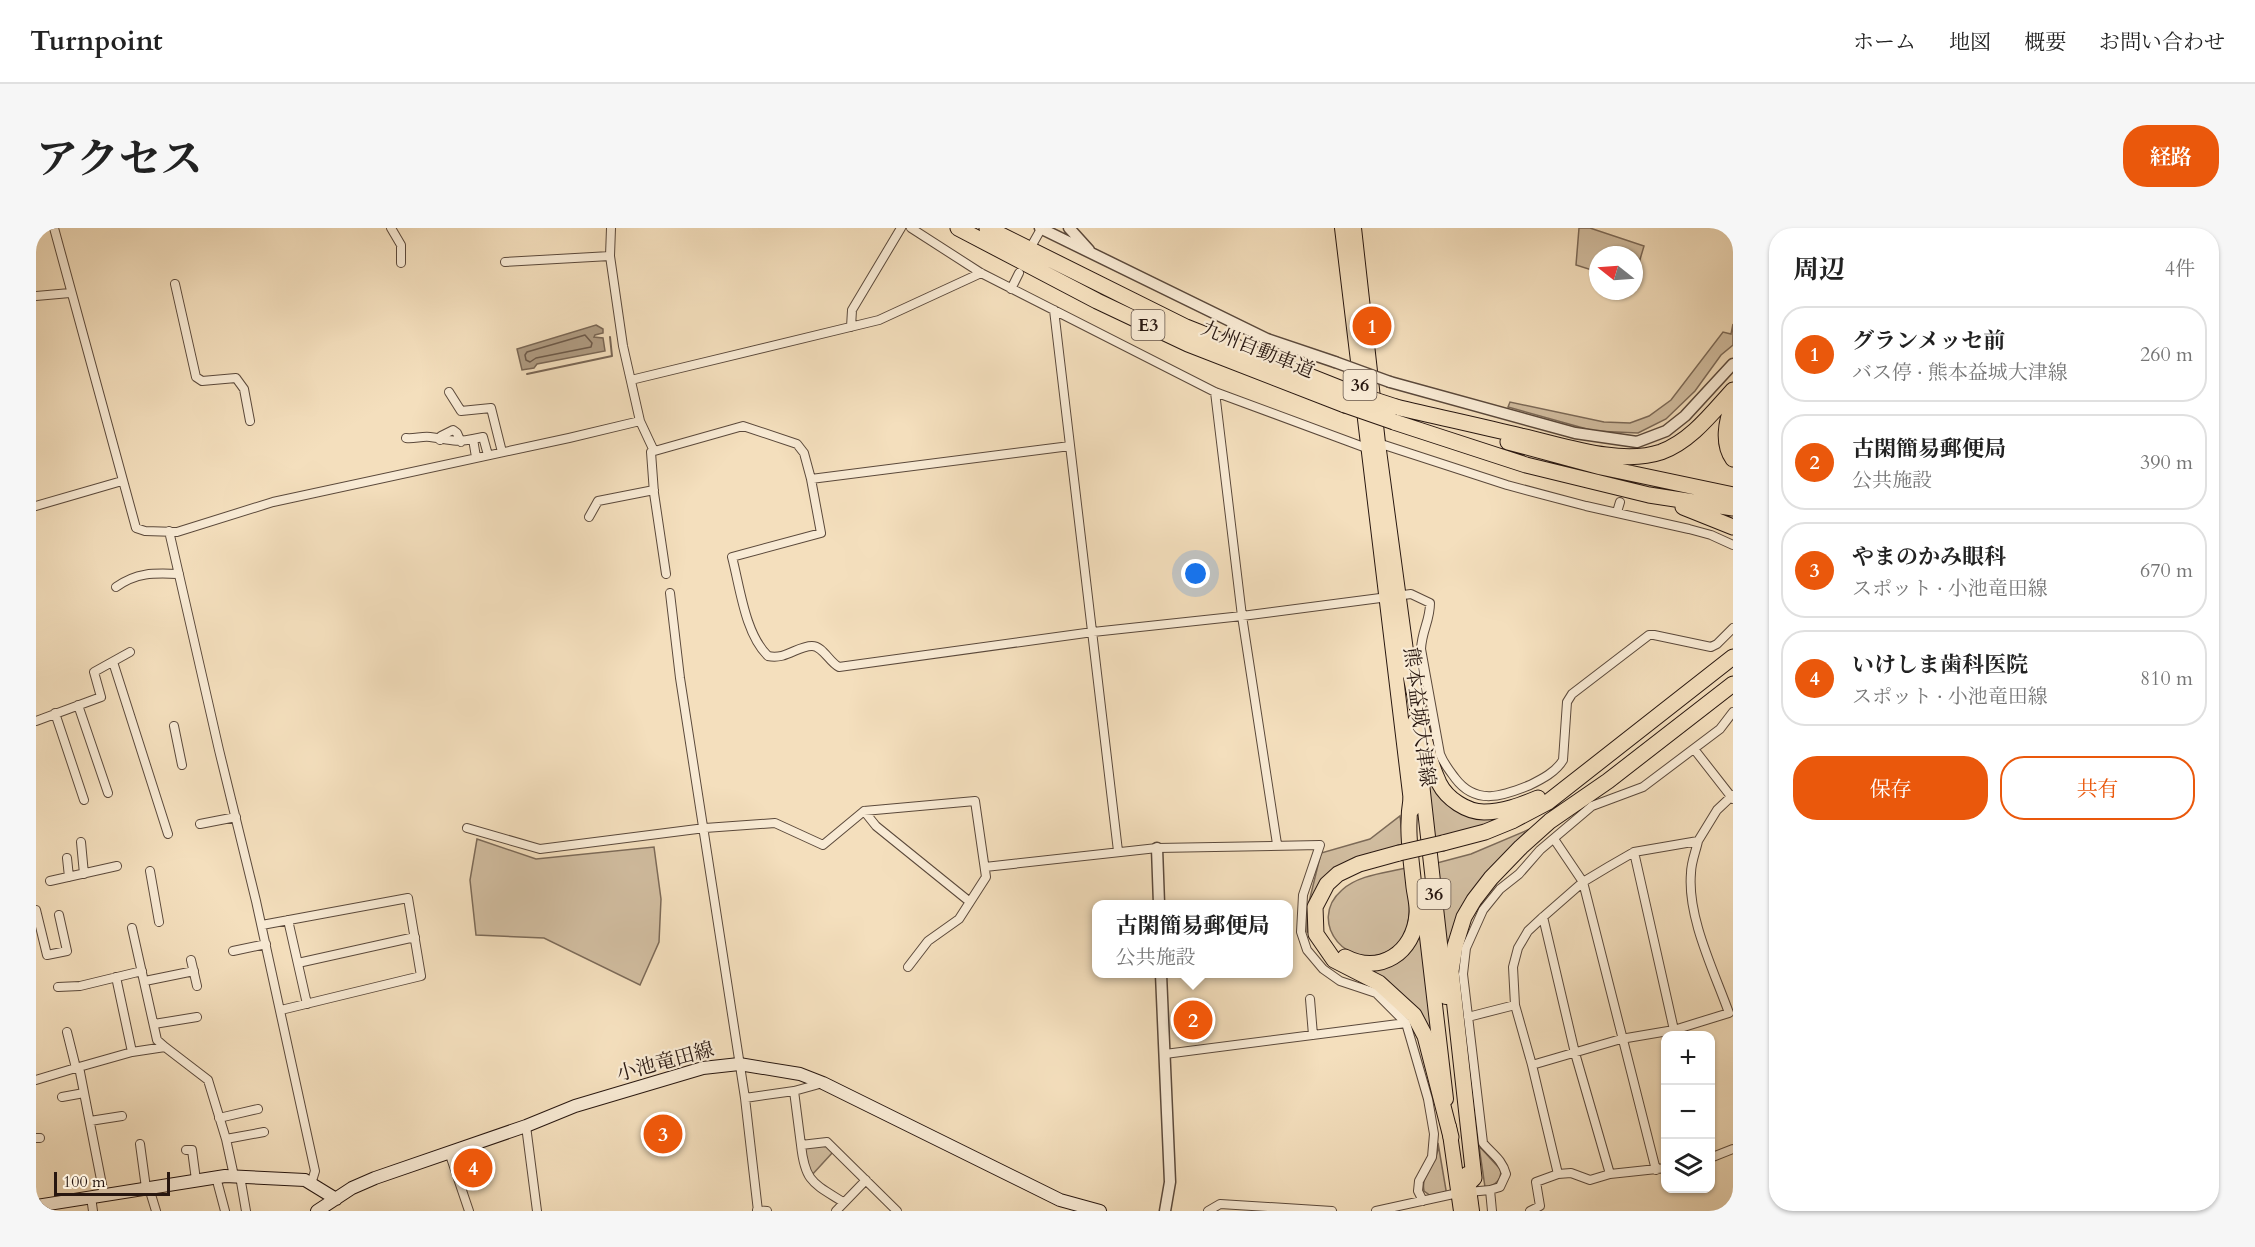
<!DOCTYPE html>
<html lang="ja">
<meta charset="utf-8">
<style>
:root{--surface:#fff;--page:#f6f6f6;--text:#222;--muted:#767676;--line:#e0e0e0;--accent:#ea580c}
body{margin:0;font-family:Cardo,"Noto Serif JP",serif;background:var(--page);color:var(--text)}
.controls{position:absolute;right:18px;bottom:18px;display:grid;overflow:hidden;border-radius:12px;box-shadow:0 2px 4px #0004}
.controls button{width:54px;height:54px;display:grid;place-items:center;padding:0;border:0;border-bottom:2px solid var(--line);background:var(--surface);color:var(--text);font:30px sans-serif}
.compass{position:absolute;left:1553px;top:18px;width:54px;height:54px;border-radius:50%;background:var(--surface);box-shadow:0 2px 4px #0004;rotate:287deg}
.scale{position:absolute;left:18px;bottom:15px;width:116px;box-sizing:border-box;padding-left:6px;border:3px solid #281710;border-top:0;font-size:16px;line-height:21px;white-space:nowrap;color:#281710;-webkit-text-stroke:4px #f8ead4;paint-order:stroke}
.you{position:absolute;left:1160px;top:346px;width:21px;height:21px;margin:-15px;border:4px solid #fff;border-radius:50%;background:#1a73e8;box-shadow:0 0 0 9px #1a73e833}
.badge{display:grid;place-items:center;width:39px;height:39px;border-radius:50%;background:var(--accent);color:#fff;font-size:20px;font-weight:700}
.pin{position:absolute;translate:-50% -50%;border:3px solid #fff;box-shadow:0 2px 6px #0006}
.popup{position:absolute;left:1056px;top:672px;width:201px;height:78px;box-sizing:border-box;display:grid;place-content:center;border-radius:12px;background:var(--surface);filter:drop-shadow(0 2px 4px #0005);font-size:20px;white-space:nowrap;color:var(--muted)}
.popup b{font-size:22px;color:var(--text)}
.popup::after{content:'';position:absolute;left:50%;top:100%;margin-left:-12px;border:12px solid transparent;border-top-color:var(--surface)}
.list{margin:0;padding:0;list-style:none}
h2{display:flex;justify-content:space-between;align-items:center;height:78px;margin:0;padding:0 24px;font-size:26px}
h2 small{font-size:20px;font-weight:400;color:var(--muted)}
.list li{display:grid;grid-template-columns:39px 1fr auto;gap:18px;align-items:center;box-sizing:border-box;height:96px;margin:0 12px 12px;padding:0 12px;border:2px solid var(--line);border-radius:24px}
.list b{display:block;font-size:22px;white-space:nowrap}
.list p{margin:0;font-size:20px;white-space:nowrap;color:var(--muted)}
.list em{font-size:20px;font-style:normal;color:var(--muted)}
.actions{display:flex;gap:12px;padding:18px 24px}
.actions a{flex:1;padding:14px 0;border:2px solid var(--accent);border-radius:24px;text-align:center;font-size:21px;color:var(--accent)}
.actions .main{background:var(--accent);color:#fff}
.icon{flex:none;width:33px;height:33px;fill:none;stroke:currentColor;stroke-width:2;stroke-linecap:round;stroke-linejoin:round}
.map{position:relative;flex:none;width:1697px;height:983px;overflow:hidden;border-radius:24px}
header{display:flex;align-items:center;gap:36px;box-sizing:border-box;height:84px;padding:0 30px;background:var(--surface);border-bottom:2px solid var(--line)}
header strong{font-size:28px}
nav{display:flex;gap:33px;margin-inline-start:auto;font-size:21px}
.intro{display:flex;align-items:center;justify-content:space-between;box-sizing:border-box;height:144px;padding:0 36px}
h1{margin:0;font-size:42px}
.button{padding:15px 27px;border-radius:24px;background:var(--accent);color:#fff;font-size:21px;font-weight:700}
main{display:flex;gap:36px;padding:0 36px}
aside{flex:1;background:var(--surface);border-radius:24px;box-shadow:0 2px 4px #0004}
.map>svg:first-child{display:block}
.green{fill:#d1bda0;stroke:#7c6a58;stroke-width:1.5}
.water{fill:#af9b82;stroke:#796654;stroke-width:1.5}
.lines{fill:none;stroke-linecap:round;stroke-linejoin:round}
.shore{stroke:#6c5949;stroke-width:1.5}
.stream{stroke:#796654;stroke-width:2}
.minor-casing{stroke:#5b493b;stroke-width:10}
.tertiary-casing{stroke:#5b493b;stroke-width:13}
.secondary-casing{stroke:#281710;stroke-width:14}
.primary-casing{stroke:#281710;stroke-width:16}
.motorway-casing{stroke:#281710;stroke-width:17}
.minor{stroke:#f8ead4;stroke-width:8}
.tertiary{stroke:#f8ead4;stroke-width:10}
.secondary{stroke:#f8ead4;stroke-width:12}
.primary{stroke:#f4dfbd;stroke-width:14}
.motorway{stroke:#f4dfbd;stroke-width:15}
.tertiary-bridge-casing{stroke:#5b493b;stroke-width:13;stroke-linecap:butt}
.motorway-bridge-casing{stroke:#281710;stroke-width:17;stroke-linecap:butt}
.tertiary-bridge{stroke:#f8ead4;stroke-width:10}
.motorway-bridge{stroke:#f4dfbd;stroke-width:15}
.labels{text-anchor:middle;stroke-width:4.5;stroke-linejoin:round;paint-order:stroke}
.shield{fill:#f8ead4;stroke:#66564b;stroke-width:1.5}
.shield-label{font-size:18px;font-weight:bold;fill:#281710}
.street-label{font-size:20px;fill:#281710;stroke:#f8ead4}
</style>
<header>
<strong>Turnpoint</strong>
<nav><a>ホーム</a><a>地図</a><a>概要</a><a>お問い合わせ</a></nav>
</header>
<div class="intro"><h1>アクセス</h1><a class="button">経路</a></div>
<main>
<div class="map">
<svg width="1697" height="983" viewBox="0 0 1697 983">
<rect width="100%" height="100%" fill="#f4dfbd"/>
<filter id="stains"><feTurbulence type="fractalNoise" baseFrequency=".00333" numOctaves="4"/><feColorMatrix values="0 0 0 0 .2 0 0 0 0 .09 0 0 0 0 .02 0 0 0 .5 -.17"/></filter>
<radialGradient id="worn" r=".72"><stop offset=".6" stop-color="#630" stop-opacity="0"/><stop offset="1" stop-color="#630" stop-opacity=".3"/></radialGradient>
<path class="green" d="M1543,0h11l54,18 -8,27 -2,2v-20h-36v17l-22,-7z
M1697,96v21l-12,10 -26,36 -29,28 -28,14 -44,-2 -86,-24 2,-5 94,20 26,1 19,-7 22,-16 52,-68 8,2z
M1386,518l25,53 64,19 -80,27z
M1364,588l4,33 -64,17 -30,66h-3v-22l14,-57 49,-14z
M1494,601l-37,43 -47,93 -13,-101 38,-10z
M441,611l59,20 118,-12 7,52 -2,43 -19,43 -96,-47 -68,-3 -6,-55z
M1370,640c2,20 6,40 1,60 -2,8 -8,16 -15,21 -42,27 -87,-27 -50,-59 16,-15 43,-17 64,-22z
M1384,702l12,98 -6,2 -75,-66 24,4z
M1402,915l8,47v2l-15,4 -7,-5c-4,-19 16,-29 14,-48z
M789,917l8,7 -22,24 -6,-26 3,-4z
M1443,918l22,24c0,11 -6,16 -16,17z"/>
<path class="water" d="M560,97l7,4v4l-8,2 -1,2 9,1 2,13 -68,13 -3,4 -12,2 -5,-21z"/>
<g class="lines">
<path class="shore" d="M549,107l7,8 -1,4 -55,11 -6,4 -4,-2 -1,-5 2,-3z"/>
<path class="stream" d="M491,146l85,-18 -2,-19"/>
<g class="minor-casing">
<path id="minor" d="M18,0l82,300 9,3 32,1 96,-30 296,-64 71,-17
M355,0l10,17v18
M575,0l-1,28 13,90 17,75 14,30
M875,0l70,45 234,119 154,57
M996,17l9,-16
M469,34l105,-6
M139,56l21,93 6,4 34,-3 8,11 6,32
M975,61l8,-16
M0,68l34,-3
M1018,82l64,541
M815,99l1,-17 49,-82
M595,152l248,-60 102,-47
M413,164l12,19 30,-3 11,44
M1179,164l27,224 35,228
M370,210c8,1 16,-2 24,-1 17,2 25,6 43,2
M404,212l1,-4 12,-6 4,3 4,9
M1342,215l129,42 79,21 103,23 22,6 22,10
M440,229l-3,-18 10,-2 5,18
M775,251l259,-33
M0,278l86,-25
M1581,284l3,-10
M553,289l9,-16 56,-11
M133,303l50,219 37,151 59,270 -4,13
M630,346l-12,-81 -3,-41 92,-26 54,18 7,9 7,26 10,54 -89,24c8,30 13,77 36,99 18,4 29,-10 44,-10 11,0 17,16 27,21l254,-35 149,-16 169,-22 19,9c0,18 -8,27 -9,46l19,105c4,10 9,16 15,24 21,28 48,18 75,7 12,-6 26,-13 33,-25l4,-58 5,-8 77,-59h5l57,12 6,-3 16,-16
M80,359c21,-15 38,-14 63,-13
M634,365l10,85 65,420 13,113
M77,434l55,172
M42,477l30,88
M19,485l29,87
M0,493l65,-24 -7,-25 36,-20
M138,498l8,39
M1658,521l39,50
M828,583l12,15 94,76
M164,596l36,-7
M431,600l73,21 165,-21 70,-5 48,22 41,-34 111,-10 11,76 -27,42 -31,22 -20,26
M1518,611l29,43 73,288
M45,614l3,32
M1598,624l40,178
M31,630l2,19
M949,639l172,-19 163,-3 -17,50 -2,37 6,18 16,19 17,12 36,12 30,30 22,76 6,35 -2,23 -13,24 -1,10 5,10
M114,643l9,51
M14,653l67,-15
M0,682l11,45 20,-4 -8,-36
M1507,689l32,136 35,121
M252,692l19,84
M226,697l146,-27 13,78 -140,34
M96,700l25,112 8,7
M197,723l33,-7
M155,732l6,26
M262,735l117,-26
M80,749l16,75
M109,753l49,-10
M22,759l22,-1 62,-15
M1274,771l3,36
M1432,789l47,-12
M118,796l43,-7
M31,804l9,36
M1129,826l241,-31
M1496,837l89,-26 53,-9 55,-17c-15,-42 -42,-96 -38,-140 0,-11 5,-22 7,-32
M0,852l43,-13
M758,863l7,54 26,-3 70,69
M26,869l22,-4
M709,870l49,-7 29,-8
M183,890l39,-9
M54,893l32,-5
M490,898l11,85
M0,910h4
M190,911l38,-7
M104,916l6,44
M765,917c4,37 12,38 42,57
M150,922h6l4,30
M413,924l20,59
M1674,930l23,-9
M1522,946l-26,-109 -17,-60 -2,-38 5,-19 10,-17 15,-14 40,-35 25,-15 26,-15 64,-11 19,-31 16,-15
M204,948l6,35
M180,949l9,34
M113,960l7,23
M68,967l-25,-128 53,-15 33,-5 43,33 18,59 8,37
M55,969l2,14
M721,982l10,1
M800,983l30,-31
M1172,983l12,-7 112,7
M1340,983l82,-18 32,-3
M1456,983l-2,-21 10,-3 6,-13c-4,-15 -14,-20 -23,-31l-20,-169 3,-26 17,-38 17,-21 19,-15 21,-24 52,-44 51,-19 77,-58 13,-17
M1494,983l10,-5 -4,-24 22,-8 13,-1 19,7 20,-6 56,-6"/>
</g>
<g class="tertiary-casing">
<path id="tertiary" d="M1004,0l227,111 68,23
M1033,0l20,22
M1354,154l185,51 62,9 29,-11 19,-15 48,-52
M1121,620l2,56
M1125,746l9,208 -5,29"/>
</g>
<g class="secondary-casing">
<path id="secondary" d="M0,978l189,-30 80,4 31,19
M281,983l35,-23 23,-10 151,-52 49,-20 128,-38 36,-4 61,10 23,9 237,117 40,11"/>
</g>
<g class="primary-casing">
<path id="primary" d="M1306,0l70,582
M1318,0l24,215 31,230
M1379,493l31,276
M1386,666l24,205
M1413,899l12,84
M1431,946l5,37"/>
</g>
<g class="motorway-casing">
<path id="motorway" d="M922,0l139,73 91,43 157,61
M951,0l199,99 161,64
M1697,177c-7,16 -11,39 0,54
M1360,179c42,10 84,19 125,29 41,9 99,30 140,16 30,-11 51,-39 72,-62
M1358,194l132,43 123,30 84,13
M1472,214l93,25 132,28
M1647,279l50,20
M1372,434c9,39 14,84 31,121 8,16 28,29 45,29 19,0 37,-7 54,-14
M1407,615l42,-11 27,-11 36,-19 185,-145
M1363,625l-40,11 -21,10 -11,10 -12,23 1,27 18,26 45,23 35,32 11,21 26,101
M1309,729c35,18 69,-4 72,-43 1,-8 -2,-19 -3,-27 -3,-29 -8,-59 -3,-88
M1432,956l6,-6 -23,-207 4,-25 9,-29 10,-17 17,-22 30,-31 29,-26 58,-40 125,-97"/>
</g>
<use href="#minor" class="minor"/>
<use href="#tertiary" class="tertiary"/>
<use href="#secondary" class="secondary"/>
<use href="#primary" class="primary"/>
<use href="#motorway" class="motorway"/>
<g class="tertiary-bridge-casing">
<path id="tertiary-bridge" d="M1299,134l55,20"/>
</g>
<g class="motorway-bridge-casing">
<path id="motorway-bridge" d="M1311,163l49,16
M1309,177l49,17
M1363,625l44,-10"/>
</g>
<use href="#tertiary-bridge" class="tertiary-bridge"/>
<use href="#motorway-bridge" class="motorway-bridge"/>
</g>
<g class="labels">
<g class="shield">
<rect x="1095.5" y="82" width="33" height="30" rx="4.5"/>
<rect x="1307.5" y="142" width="33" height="30" rx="4.5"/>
<rect x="1381.5" y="651" width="33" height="30" rx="4.5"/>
</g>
<g class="shield-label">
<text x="1112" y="103">E3</text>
<text x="1324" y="163">36</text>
<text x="1398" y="672">36</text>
</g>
<g class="street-label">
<text transform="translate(1222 121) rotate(22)" y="7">九州自動車道</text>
<text transform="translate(1384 489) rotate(83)" y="7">熊本益城大津線</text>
<text transform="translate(629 833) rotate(-15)" y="7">小池竜田線</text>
</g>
</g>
<rect width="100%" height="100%" filter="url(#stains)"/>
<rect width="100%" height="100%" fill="url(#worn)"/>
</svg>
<div class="controls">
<button>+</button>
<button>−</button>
<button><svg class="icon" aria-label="layers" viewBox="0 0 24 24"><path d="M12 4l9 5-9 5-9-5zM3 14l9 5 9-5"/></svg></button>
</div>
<svg class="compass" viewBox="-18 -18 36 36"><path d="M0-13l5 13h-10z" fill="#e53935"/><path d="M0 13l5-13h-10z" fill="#767676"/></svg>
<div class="scale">100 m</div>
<div class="you"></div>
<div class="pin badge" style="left:1336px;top:98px">1</div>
<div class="pin badge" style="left:1157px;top:792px">2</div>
<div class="popup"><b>古閑簡易郵便局</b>公共施設</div>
<div class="pin badge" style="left:627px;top:906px">3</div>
<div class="pin badge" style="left:437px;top:940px">4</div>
</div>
<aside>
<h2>周辺<small>4件</small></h2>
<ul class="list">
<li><span class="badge">1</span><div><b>グランメッセ前</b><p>バス停 · 熊本益城大津線</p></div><em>260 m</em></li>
<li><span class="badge">2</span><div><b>古閑簡易郵便局</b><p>公共施設</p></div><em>390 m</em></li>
<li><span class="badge">3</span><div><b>やまのかみ眼科</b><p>スポット · 小池竜田線</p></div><em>670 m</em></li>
<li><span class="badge">4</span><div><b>いけしま歯科医院</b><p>スポット · 小池竜田線</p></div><em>810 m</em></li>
</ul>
<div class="actions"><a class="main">保存</a><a>共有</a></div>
</aside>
</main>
